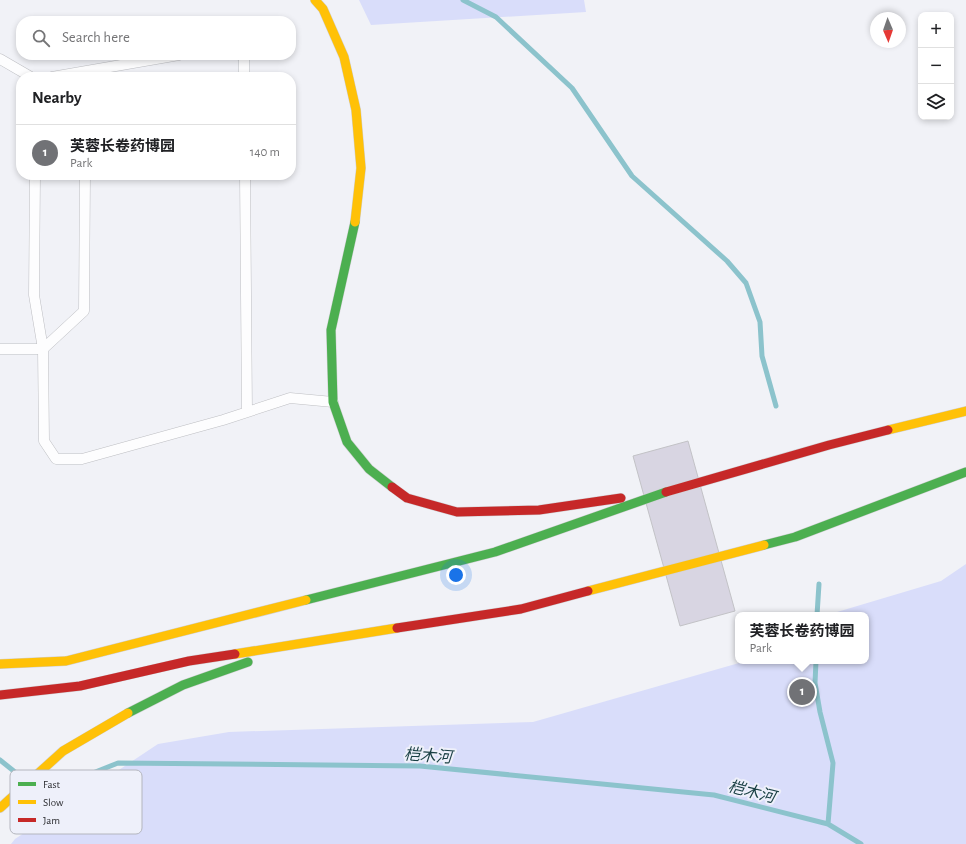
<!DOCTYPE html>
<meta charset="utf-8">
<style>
:root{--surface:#fff;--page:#f6f6f6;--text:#202124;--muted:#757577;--line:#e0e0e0;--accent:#717276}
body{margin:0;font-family:"Alegreya Sans","Noto Sans SC",sans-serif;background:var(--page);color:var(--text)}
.controls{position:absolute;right:12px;top:12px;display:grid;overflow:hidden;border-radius:8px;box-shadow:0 2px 6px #0003}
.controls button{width:36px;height:36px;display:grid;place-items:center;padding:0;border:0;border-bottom:1px solid var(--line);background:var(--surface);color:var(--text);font:20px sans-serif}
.compass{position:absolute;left:870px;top:12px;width:36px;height:36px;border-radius:50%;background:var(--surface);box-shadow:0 2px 6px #0003;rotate:178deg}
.you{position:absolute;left:456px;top:575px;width:14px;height:14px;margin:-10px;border:3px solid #fff;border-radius:50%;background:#1a73e8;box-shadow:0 0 0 6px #1a73e833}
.badge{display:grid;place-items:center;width:26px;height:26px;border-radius:50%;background:var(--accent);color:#fff;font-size:13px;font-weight:700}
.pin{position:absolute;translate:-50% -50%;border:2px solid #fff;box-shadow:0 1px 4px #0006}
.popup{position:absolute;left:735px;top:612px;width:134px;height:52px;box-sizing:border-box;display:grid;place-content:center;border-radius:8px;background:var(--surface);filter:drop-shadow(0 1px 3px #0005);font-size:13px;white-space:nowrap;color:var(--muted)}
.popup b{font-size:15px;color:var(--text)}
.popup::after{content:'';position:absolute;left:50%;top:100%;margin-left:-8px;border:8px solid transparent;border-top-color:var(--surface)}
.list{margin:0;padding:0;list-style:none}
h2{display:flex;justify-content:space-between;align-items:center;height:52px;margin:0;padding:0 16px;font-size:17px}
h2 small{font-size:13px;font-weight:400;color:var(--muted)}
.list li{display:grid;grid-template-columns:26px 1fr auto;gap:12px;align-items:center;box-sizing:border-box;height:56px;padding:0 16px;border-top:1px solid var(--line)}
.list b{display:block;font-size:15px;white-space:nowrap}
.list p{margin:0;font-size:13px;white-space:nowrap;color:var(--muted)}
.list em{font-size:13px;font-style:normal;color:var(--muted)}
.icon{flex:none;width:22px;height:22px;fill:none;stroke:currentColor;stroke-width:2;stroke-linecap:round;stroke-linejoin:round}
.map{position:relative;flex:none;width:966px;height:844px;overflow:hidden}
.search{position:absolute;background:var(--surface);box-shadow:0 2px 6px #0003;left:16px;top:16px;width:280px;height:44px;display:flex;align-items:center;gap:10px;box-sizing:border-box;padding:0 14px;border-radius:16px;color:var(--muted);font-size:15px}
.panel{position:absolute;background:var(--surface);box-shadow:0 2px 6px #0003;left:16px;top:72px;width:280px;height:108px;border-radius:16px}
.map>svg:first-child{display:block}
.green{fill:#d9ddfa}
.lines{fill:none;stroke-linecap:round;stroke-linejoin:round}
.stream{stroke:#8cc3cc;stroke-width:5}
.building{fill:#d8d5e2;stroke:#c2c2c6}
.lane-casing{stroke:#bebfc3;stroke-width:11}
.fast-casing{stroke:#d0d0d3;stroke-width:10}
.slow-casing{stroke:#d0d0d3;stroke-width:10}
.jam-casing{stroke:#d0d0d3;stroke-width:10}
.lane{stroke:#fdfdfe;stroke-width:10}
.fast{stroke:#4caf50;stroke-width:9}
.slow{stroke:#ffc107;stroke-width:9}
.jam{stroke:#c62828;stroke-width:9}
.labels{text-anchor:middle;stroke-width:4;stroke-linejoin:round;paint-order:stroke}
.water-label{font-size:16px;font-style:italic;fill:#193f43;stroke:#eef0fa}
.key{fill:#eef0fa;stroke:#b4b6be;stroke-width:1}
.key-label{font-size:11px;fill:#2c2d31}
</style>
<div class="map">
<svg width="966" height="844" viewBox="0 0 966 844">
<rect width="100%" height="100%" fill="#f1f2f7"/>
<path class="green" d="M359,0h225l2,12 -215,13z
M966,564v280h-955l4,-5 143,-95 71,-12 304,-10 213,-61h120v-46h-39l114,-34z"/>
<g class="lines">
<path class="stream" d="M463,0l33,17 76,71 60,88 95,85 19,22 14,39 2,34 14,50
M817,615l2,-31
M816,661l-1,22 5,29 13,51 -5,61
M0,760l25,20
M33,786l10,7 75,-30 302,3 294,29 114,29 33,20"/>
</g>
<path class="building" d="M688,441l47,170 -55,15 -47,-170z"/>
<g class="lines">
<g class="lane-casing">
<path id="lane" d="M240,55h4v22
M0,59l31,18
M52,77l127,-22
M35,175l-1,120 9,54 1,92 12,18h26l141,-39 67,-22 43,4
M245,175l2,237
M0,349h43l41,-38 1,-136"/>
</g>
<g class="fast-casing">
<path id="fast" d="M355,222l-24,108 2,72 14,40 22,27 23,18
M764,545l31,-8 171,-65
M306,600l189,-48 171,-60
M128,713l55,-28 65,-23"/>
</g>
<g class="slow-casing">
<path id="slow" d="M315,0l8,9 21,48 12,53 5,58 -6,54
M888,430l78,-19
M588,591l176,-46
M235,654l162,-26
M0,664l66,-3 240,-61
M0,808l63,-57 65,-38"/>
</g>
<g class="jam-casing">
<path id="jam" d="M392,487l15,11 50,14 82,-2 82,-12
M666,492l163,-47 59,-15
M397,628l124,-19 67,-18
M0,695l80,-9 109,-25 46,-7"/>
</g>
<use href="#lane" class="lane"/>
<use href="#fast" class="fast"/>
<use href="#slow" class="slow"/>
<use href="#jam" class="jam"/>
</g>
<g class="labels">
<g class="water-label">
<text transform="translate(428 755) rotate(4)" y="6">桤木河</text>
<text transform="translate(752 791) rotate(14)" y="6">桤木河</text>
</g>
</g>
<rect x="10" y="770" width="132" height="64" rx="6" class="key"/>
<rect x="18" y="782" width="18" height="4" fill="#4caf50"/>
<rect x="18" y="800" width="18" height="4" fill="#ffc107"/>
<rect x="18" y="818" width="18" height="4" fill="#c62828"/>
<g class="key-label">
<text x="43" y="788">Fast</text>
<text x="43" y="806">Slow</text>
<text x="43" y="824">Jam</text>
</g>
</svg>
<div class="controls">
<button>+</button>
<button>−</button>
<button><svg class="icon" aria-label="layers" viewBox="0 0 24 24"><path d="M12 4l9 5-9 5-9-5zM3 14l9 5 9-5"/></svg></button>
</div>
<svg class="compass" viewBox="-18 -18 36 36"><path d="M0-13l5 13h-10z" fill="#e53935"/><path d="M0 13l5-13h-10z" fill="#757577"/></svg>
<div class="you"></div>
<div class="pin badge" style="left:802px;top:692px">1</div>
<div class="popup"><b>芙蓉长卷药博园</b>Park</div>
<div class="search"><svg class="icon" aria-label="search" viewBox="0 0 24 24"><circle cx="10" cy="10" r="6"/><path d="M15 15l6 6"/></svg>Search here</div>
<section class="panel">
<h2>Nearby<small></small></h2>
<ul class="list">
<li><span class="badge">1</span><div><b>芙蓉长卷药博园</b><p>Park</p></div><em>140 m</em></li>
</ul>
</section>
</div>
